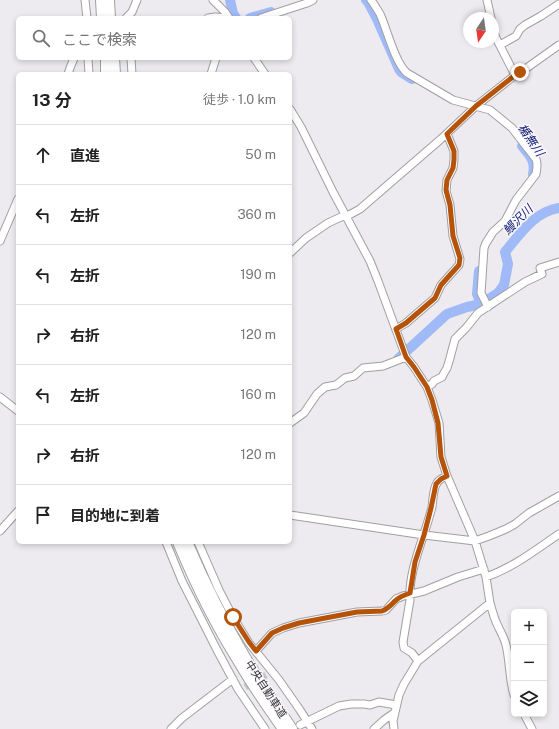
<!DOCTYPE html>
<html lang="ja">
<meta charset="utf-8">
<style>
:root{--surface:#fff;--page:#f6f6f6;--text:#222;--muted:#767676;--line:#e0e0e0}
body{margin:0;font-family:"Public Sans","Noto Sans JP",sans-serif;background:var(--page);color:var(--text)}
.controls{position:absolute;right:12px;bottom:12px;display:grid;overflow:hidden;border-radius:6px;box-shadow:0 2px 6px #0003}
.controls button{width:36px;height:36px;display:grid;place-items:center;padding:0;border:0;border-bottom:1px solid var(--line);background:var(--surface);color:var(--text);font:20px sans-serif}
.compass{position:absolute;left:463px;top:12px;width:36px;height:36px;border-radius:50%;background:var(--surface);box-shadow:0 2px 6px #0003;rotate:193deg}
.stop{position:absolute;width:12px;height:12px;margin:-9px;border:3px solid #b45309;border-radius:50%;background:#fff}
.stop.end{background:#b45309;border-color:#fff;box-shadow:0 1px 4px #0008}
.list{margin:0;padding:0;list-style:none}
h2{display:flex;justify-content:space-between;align-items:center;height:52px;margin:0;padding:0 16px;font-size:17px}
h2 small{font-size:13px;font-weight:400;color:var(--muted)}
.list li{display:grid;grid-template-columns:26px 1fr auto;gap:12px;align-items:center;box-sizing:border-box;height:60px;padding:0 16px;border-top:1px solid var(--line)}
.list b{display:block;font-size:15px;white-space:nowrap}
.list em{font-size:13px;font-style:normal;color:var(--muted)}
.icon{flex:none;width:22px;height:22px;fill:none;stroke:currentColor;stroke-width:2;stroke-linecap:round;stroke-linejoin:round}
.map{position:relative;flex:none;width:559px;height:729px;overflow:hidden}
.search{position:absolute;background:var(--surface);box-shadow:0 2px 6px #0003;left:16px;top:16px;width:276px;height:44px;display:flex;align-items:center;gap:10px;box-sizing:border-box;padding:0 14px;border-radius:6px;color:var(--muted);font-size:15px}
.panel{position:absolute;background:var(--surface);box-shadow:0 2px 6px #0003;left:16px;top:72px;width:276px;height:472px;border-radius:6px}
.map>svg:first-child{display:block}
.lines{fill:none;stroke-linecap:round;stroke-linejoin:round}
.stream{stroke:#8091bd;stroke-width:1.5}
.river{stroke:#a0b9f7;stroke-width:10}
.minor-tunnel{stroke:#c8c6ca;stroke-width:7;stroke-dasharray:7 3.5;stroke-linecap:butt}
.minor-casing{stroke:#a19fa2;stroke-width:9}
.highway-casing{stroke:#a19fa2;stroke-width:12}
.minor{stroke:#fff;stroke-width:7}
.highway{stroke:#fff;stroke-width:10}
.route{stroke:#b45309;stroke-width:5}
.labels{text-anchor:middle;stroke-width:3;stroke-linejoin:round;paint-order:stroke}
.street-label{font-size:11px;fill:#353435;stroke:#faf8fc}
.water-label{font-size:12px;font-style:italic;fill:#0c196f;stroke:#faf8fc}
</style>
<div class="map">
<svg width="559" height="729" viewBox="0 0 559 729">
<rect width="100%" height="100%" fill="#edebef"/>
<g class="lines">
<path class="stream" d="M526,278l13,-7
M489,309l5,-2 1,-2"/>
<path class="river" d="M230,0l3,13 3,5
M366,0l2,2 9,17 22,50 2,3 11,7
M250,18l21,-6
M522,146c8,10 14,15 11,28
M479,271l-2,23 4,10
M398,359l49,-45 20,-7 14,-3 17,-11 6,-8 4,-21 -3,-12c15,-18 29,-40 54,-44"/>
<path class="minor-tunnel" d="M245,687l21,-12"/>
<g class="minor-casing">
<path id="minor" d="M85,0l2,18
M213,0l12,12 4,6
M371,0c3,4 6,9 9,14 7,15 15,49 27,59l46,27 37,10 22,18 24,31c2,5 1,10 0,15l-20,26 -11,21 -12,11 -7,11 -2,5 -3,45 7,14
M487,0l4,18
M126,18l6,-6 5,-12
M208,18l7,-1 13,1
M261,18l46,-15 6,-3
M500,45l16,-9 4,-7 5,-4 16,-9 18,-12
M88,58l1,16
M131,58l1,16
M254,58l11,16
M68,74l2,-6 4,-10
M211,74l5,-16
M514,76l7,-4 38,-27
M290,109l11,18 32,65 37,69 8,20 28,76 8,10 13,20 5,13 7,23 2,34 6,19 28,65 11,36 4,26 -72,58 -14,23 -5,11 -6,26 1,8
M0,241l18,-42
M290,253l16,-15 22,-15 13,-6 8,-2 11,-6 81,-70 35,-33 38,-30v-3l-18,-35 -3,-9
M396,329l10,-6 29,-25 6,-13 18,-20 1,-6 -7,-23 -3,-31 -4,-14 1,-11 6,-12 1,-8v-9l-7,-17
M427,387l5,-3 2,-3 8,-4 2,-4 3,-5 3,-10 5,-19 11,-11 12,-15 47,-31 17,-8 -2,-6 19,-6
M0,397l18,14
M290,423l14,-10 13,-19 8,-7 11,-2 9,-7 9,-2 9,-8 20,-2 23,-9
M290,515l134,20 51,6 14,-5 17,-7 9,-5 14,-11 30,-17
M0,531l18,-20
M166,542l16,39 35,69 21,39 27,40
M198,542l21,48 14,27 16,26 30,37 21,30 12,19
M486,577c28,-10 48,-26 73,-43
M490,603c2,7 4,15 7,21 3,7 7,13 9,21 4,16 3,34 8,50
M256,651l16,-18 11,-5 16,-5 58,-11 25,-1 4,-1 10,-11 7,-3 21,-5 34,-14 26,-8
M418,661l-6,-8 -8,-5 -1,-6 7,-42c-2,-30 15,-64 22,-93 1,-6 1,-19 5,-24 2,-4 6,-5 10,-7
M524,714l8,15
M300,725l39,-19 12,-2h13l6,1 9,-3 17,3
M171,729l11,-11 51,-39
M374,729l10,-9 10,-7"/>
</g>
<g class="highway-casing">
<path id="highway" d="M101,0l1,18
M109,0l1,18
M106,58v16
M114,58l1,16
M178,542c17,41 37,82 61,120 13,23 29,45 44,67
M187,542c17,40 36,78 58,115 15,25 31,48 47,72"/>
</g>
<use href="#minor" class="minor"/>
<use href="#highway" class="highway"/>
</g>
<g class="lines">
<path class="route" d="M233,617l16,25 7,9 16,-18 11,-5 16,-5 58,-11 25,-1c6,-2 9,-6 13,-10 4,-4 9,-6 15,-8l5,-31 9,-27 7,-27 5,-24 5,-5 6,-3 -6,-19 -3,-34 -6,-23 -5,-13 -13,-20 -8,-10 -10,-28 10,-6 29,-25 6,-13 18,-20 1,-7 -7,-22 -3,-31 -4,-15 1,-10 6,-12 1,-8v-9l-7,-17 29,-28 38,-30 6,-4"/>
</g>
<g class="labels">
<g class="street-label">
<text transform="translate(266 689) rotate(57)" y="4">中央自動車道</text>
</g>
<g class="water-label">
<text transform="translate(531 140) rotate(56)" y="4">楯無川</text>
<text transform="translate(518 220) rotate(-45)" y="4">鰻沢川</text>
</g>
</g>
</svg>
<div class="controls">
<button>+</button>
<button>−</button>
<button><svg class="icon" aria-label="layers" viewBox="0 0 24 24"><path d="M12 4l9 5-9 5-9-5zM3 14l9 5 9-5"/></svg></button>
</div>
<svg class="compass" viewBox="-18 -18 36 36"><path d="M0-13l5 13h-10z" fill="#e53935"/><path d="M0 13l5-13h-10z" fill="#767676"/></svg>
<div class="stop" style="left:233px;top:617px"></div>
<div class="stop end" style="left:520px;top:72px"></div>
<div class="search"><svg class="icon" aria-label="search" viewBox="0 0 24 24"><circle cx="10" cy="10" r="6"/><path d="M15 15l6 6"/></svg>ここで検索</div>
<section class="panel">
<h2>13 分<small>徒歩 · 1.0 km</small></h2>
<ul class="list">
<li><svg class="icon" aria-label="ahead" viewBox="0 0 24 24"><path d="M12 20V5M6 11l6-6 6 6"/></svg><div><b>直進</b></div><em>50 m</em></li>
<li><svg class="icon" aria-label="left" viewBox="0 0 24 24"><path d="M17 20v-9H6M10 6l-5 5 5 5"/></svg><div><b>左折</b></div><em>360 m</em></li>
<li><svg class="icon" aria-label="left" viewBox="0 0 24 24"><path d="M17 20v-9H6M10 6l-5 5 5 5"/></svg><div><b>左折</b></div><em>190 m</em></li>
<li><svg class="icon" aria-label="right" viewBox="0 0 24 24"><path d="M7 20v-9h11M14 6l5 5-5 5"/></svg><div><b>右折</b></div><em>120 m</em></li>
<li><svg class="icon" aria-label="left" viewBox="0 0 24 24"><path d="M17 20v-9H6M10 6l-5 5 5 5"/></svg><div><b>左折</b></div><em>160 m</em></li>
<li><svg class="icon" aria-label="right" viewBox="0 0 24 24"><path d="M7 20v-9h11M14 6l5 5-5 5"/></svg><div><b>右折</b></div><em>120 m</em></li>
<li><svg class="icon" aria-label="arrive" viewBox="0 0 24 24"><path d="M6 21V4h12l-3 4 3 4H6"/></svg><div><b>目的地に到着</b></div></li>
</ul>
</section>
</div>
